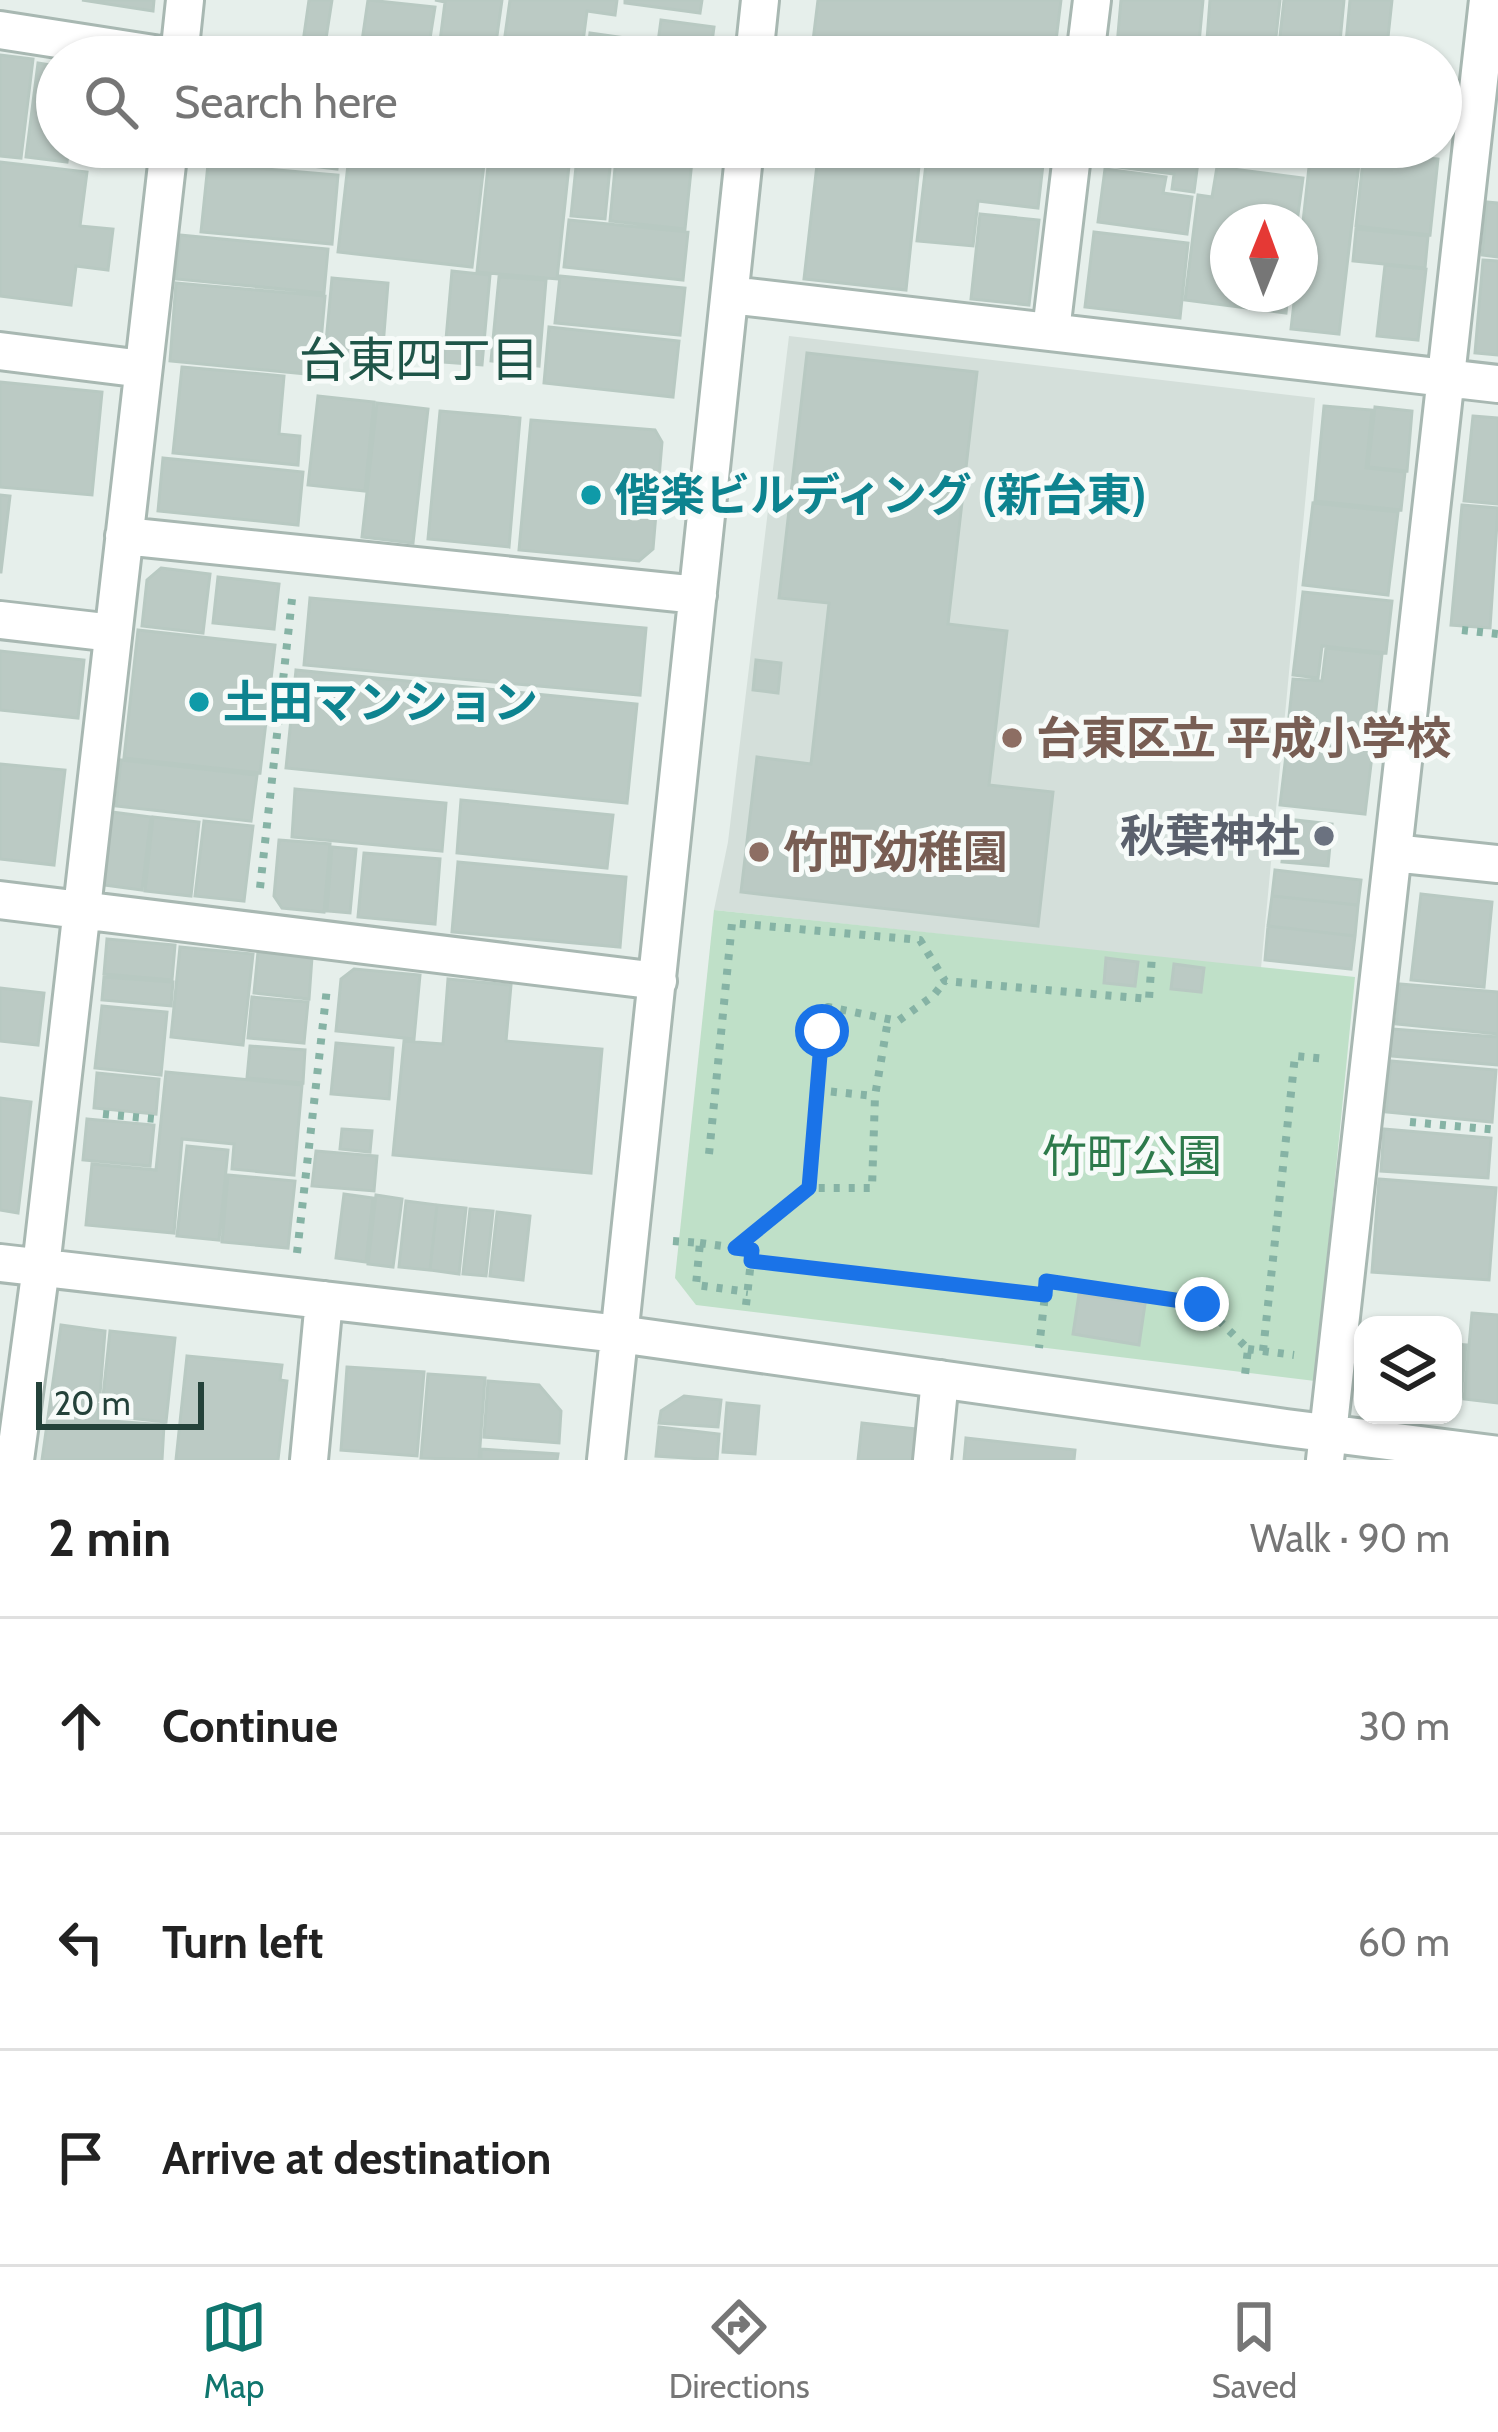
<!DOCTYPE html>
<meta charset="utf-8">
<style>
:root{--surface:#fff;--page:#f2f2f2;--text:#222;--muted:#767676;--line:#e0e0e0;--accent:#0f766e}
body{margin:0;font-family:Cabin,"Noto Sans JP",sans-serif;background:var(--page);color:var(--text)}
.controls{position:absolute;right:36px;bottom:36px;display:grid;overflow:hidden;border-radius:24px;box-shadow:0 3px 9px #0004}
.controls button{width:108px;height:108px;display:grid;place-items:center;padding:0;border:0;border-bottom:3px solid var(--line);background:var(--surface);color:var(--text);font:60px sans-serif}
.compass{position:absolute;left:1210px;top:204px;width:108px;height:108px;border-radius:50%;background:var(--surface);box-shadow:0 3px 9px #0004;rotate:1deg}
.scale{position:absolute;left:36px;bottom:30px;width:168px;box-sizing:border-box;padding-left:12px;border:6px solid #24423a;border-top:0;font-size:33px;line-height:42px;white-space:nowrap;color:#24423a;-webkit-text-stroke:9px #f7fbf9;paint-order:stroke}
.stop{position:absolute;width:36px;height:36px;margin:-27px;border:9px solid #1a73e8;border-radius:50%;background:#fff}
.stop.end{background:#1a73e8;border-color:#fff;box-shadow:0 3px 12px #0008}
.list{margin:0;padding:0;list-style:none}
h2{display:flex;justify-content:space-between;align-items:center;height:156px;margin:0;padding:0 48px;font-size:51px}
h2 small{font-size:39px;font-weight:400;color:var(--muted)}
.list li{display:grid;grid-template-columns:78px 1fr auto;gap:36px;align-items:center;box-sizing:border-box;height:216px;padding:0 48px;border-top:3px solid var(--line)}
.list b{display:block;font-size:45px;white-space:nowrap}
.list em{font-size:39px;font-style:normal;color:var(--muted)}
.icon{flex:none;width:66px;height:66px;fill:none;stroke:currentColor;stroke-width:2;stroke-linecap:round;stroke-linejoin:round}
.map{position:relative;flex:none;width:1498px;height:1460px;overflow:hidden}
.search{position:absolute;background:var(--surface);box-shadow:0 3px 9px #0004;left:36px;right:36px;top:36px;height:132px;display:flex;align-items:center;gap:30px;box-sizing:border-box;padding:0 42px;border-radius:66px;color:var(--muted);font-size:45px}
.sheet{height:804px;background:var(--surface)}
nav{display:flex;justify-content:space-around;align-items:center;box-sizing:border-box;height:168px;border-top:3px solid var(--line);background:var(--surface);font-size:33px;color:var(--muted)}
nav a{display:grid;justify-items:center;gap:6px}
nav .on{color:var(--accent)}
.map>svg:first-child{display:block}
.built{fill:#d4dfda}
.green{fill:#bfe0c8}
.building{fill:#bbcac4;stroke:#b8c9c2;stroke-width:3}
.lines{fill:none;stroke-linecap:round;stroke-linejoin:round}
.minor-casing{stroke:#a8b8b2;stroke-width:42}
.path{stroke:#86b3a5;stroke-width:8;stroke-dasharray:6 9;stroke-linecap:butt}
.minor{stroke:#fff;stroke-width:36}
.route{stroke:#1a73e8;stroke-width:15}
.culture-dot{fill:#0f9aa8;stroke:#f7fbf9;stroke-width:4.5}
.education-dot{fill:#8d6e63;stroke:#f7fbf9;stroke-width:4.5}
.worship-dot{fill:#6b7280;stroke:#f7fbf9;stroke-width:4.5}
.labels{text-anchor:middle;stroke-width:10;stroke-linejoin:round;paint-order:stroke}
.culture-label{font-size:45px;font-weight:bold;fill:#0d838f;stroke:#f7fbf9;text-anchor:start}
.education-label{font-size:45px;font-weight:bold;fill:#785e54;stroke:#f7fbf9;text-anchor:start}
.worship-label{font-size:45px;font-weight:bold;fill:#5b616d;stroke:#f7fbf9;text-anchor:end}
.park-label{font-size:45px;fill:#2d7a4b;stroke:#f7fbf9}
.neighbourhood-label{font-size:48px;fill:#1f5548;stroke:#f7fbf9}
</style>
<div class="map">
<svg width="1498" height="1460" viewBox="0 0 1498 1460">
<rect width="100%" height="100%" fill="#e6efeb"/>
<path class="built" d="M789,336l526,62 -54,570 -547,-58 14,-68z"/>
<path class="green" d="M714,910l641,67 -40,404 -619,-76 -21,-27z"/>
<path class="building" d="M82,0h72l-1,11z
M309,0h23l-7,45 -22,-3z
M368,0l67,7 -7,44 -66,-10z
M435,0h67l-8,57h-56l7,-55z
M510,0h107l-2,15 -28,-4 -6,46h-79z
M625,0h77l-2,13 -75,-10z
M818,0h243l-7,57h-243z
M1121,0h82l-4,43 125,11v3h-208z
M1210,0h70l-5,46 -68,-6z
M1284,0h60l-5,52 -60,-7z
M1350,0h42l-6,56 -41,-3z
M661,20l53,7 -4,30h-54z
M590,33l57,8 -2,16h-58z
M0,55l33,4 -12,99 -21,-2z
M38,63l19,3v81h12l-2,15 -41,-5z
M79,147h56l-2,15 -55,-6z
M204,147h136l-3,22 -134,-16z
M350,147h136l-14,120 -134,-15z
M490,147h81l-14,132 -80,-7z
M578,147h34l-7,72 -34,-3z
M617,147l76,4 -8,78 -75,-8z
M819,147h102l-15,143 -102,-11z
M928,147h117l-7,61 -60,-7 -5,45 -56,-5z
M1104,147h96l-6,45 -22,-3 2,-15 -72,-9z
M1311,149l49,6 -21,179 -48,-5 4,-35h5v-45z
M1364,151l74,8 -8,76 -74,-9z
M0,162l87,10 -7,54 33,3 -5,41 -32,-4 -5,39 -71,-9z
M208,164l130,11 -6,69 -131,-12z
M1217,167l86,11 -6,44h-69v72h60l-2,19 -101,-13 13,-105 14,2z
M1105,169l61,8 -3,16 29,4 -5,37 -89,-12z
M1487,202l11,1v54l-16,-2z
M980,214l59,6 -10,85 -58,-6z
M569,220l119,12 -5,48 -119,-13z
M1356,229l72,7 -3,32 -72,-7z
M1094,232l94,11 -8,75 -95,-11z
M180,235l148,14 -4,44 -148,-14z
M1483,260l15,1v94l-23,-2z
M1385,265l41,4 -8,71 -41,-4z
M452,271l38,4 -8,90 -38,-3z
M560,276l125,12 -5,47 -125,-12z
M499,277l47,3 -7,86 -48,-5z
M332,278l56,5 -6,76 -57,-6z
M176,283l149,13 -7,79 -148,-14z
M549,327l130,14 -6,56 -129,-14z
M807,353l170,19 -29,252 59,7 -18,154 64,7 -15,134 -297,-34 16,-135 54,7 18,-161 -50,-5z
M182,367l102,9 -5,58 21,2 -2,29 -125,-12z
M0,382l102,10 -10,103 -92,-8z
M318,396l56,6 -9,89 -57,-6z
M377,403l51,6 -15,134 -51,-6z
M1324,406l48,4 -6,58 39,4 -4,38 -86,-9z
M1375,407l37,4 -5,60 -39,-4z
M440,411l80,7 -11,129 -81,-8z
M1473,416l25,2v86l-34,-3z
M531,420l124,10 7,12 -9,107 -14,12 -120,-11z
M163,458l140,14 -5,53 -140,-14z
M0,495l10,1 -9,76h-1z
M1313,503l85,9 -10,83 -85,-10z
M1462,505l36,3 -8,120 -39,-3z
M161,568l49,6 -7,59 -61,-7 5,-46z
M218,577l61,7 -5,45 -61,-6z
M1303,592l89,9 -6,52 -64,-7 -4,32 -25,-3z
M310,598l336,30 -6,67 -336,-30z
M138,630l137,15 -15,128 -136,-15z
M1326,648l56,6 -9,82 -85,-10 5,-47 29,2z
M0,651l84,9 -6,58 -78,-8z
M756,660l25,3 -3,30 -25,-3z
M296,670l341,34 -10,99 -341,-35z
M1289,730l85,9 -9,75 -85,-9z
M121,760l136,15 -6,46 -135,-15z
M0,764l65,6 -11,95 -54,-6z
M295,789l151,14 -4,48 -150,-14z
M461,800l152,15 -6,53 -150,-15z
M112,812l39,5 -9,73 -38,-5z
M153,817l46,5 -8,74 -46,-5z
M1287,819l45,5 -4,42 -46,-4z
M204,821l49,5 -9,75 -49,-5z
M279,840l51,4 -6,68 -42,-4 -8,-12z
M332,847l24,2 -6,64 -23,-2z
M364,853l76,6 -5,65 -77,-7z
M458,862l168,15 -6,70 -168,-15z
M1275,870l86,10 -3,25 -86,-9z
M1421,894l71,8 -8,85 -73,-7z
M1272,896l86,9 -3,31 -87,-10z
M1268,926l87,10 -4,33 -86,-9z
M107,939l68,6 -3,35 -68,-6z
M180,947l73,7 -10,91 -72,-8z
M258,952l54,5 -3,42 -55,-6z
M1106,958l32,4 -3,24 -31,-3z
M1174,964l30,4 -3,24 -30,-3z
M354,969l66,6 -6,64 -78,-8 5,-52z
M104,977l69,5 -2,24 -69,-6z
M448,979l63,6 -5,56 96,8 -11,124 -198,-18 11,-114 39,3z
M1400,984l98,8v42l-102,-10z
M0,988l44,5 -6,52 -38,-4z
M252,997l56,5 -4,41 -56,-5z
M102,1006l65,6 -6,63 -66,-7z
M1392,1029l106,8v28l-108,-9z
M336,1043l57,5 -4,51 -58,-5z
M250,1046l55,4 -2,33 -56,-5z
M1391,1061l105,9 -4,52 -106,-10z
M166,1072l136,13 -8,90 -62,-6 2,-25 -52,-5 -8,94 -88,-8 6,-61 64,6z
M97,1073l62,6 -3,35 -62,-6z
M0,1098l31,4 -13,111 -18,-3z
M87,1119l67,6 -4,41 -67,-6z
M342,1129l30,2 -2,21 -30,-3z
M1384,1129l107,9 -3,40 -107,-7z
M187,1146l41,4 -9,90 -42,-4z
M316,1151l61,5 -3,35 -62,-5z
M228,1175l67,6 -7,67 -66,-6z
M1379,1179l117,9 -7,92 -117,-8z
M344,1194l29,4 -7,64 -30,-4z
M376,1195l26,4 -9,68 -25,-3z
M406,1201l31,4 -7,65 -31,-3z
M437,1205l29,3 -7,66 -29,-4z
M470,1209l23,2 -7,65 -23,-2z
M497,1212l33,4 -7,64 -33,-4z
M1079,1294l66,10 -6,41 -66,-11z
M1472,1313l26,2v88l-34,-4z
M61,1325l44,6 -7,89 66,5 -2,35h-120z
M110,1331l65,7 -9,84 -65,-7z
M1453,1344l13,1 -5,52h-8z
M187,1356l95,9 -2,15 7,1 -9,79h-102z
M347,1367l77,5 -7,84 -76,-6z
M428,1374l57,4 -6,82 -58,-2z
M488,1381l51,4 22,26 -2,32 -75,-6z
M684,1396l37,4 -3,27 -59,-4 2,-12z
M727,1403l32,3 -4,48 -32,-2z
M862,1423l55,6 -4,31h-55z
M659,1427l60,7 -2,26 -61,-4z
M966,1438l109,12 -1,10h-110z
M481,1449l77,5 -1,6h-76z"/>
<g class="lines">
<g class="minor-casing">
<path id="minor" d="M0,30l173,27
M179,57l6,-57
M754,57l6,-57
M1085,57l7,-57
M730,295l768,89
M1051,331l22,-184
M0,351l143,18
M124,536l574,59
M0,620l113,13
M1393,853l105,11
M0,900l658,81
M0,1263l619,71 667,94 212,27
M15,1460l26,-193 128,-1120
M309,1460l15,-160
M606,1460l139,-1313
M932,1460l8,-81
M1325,1460l163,-1460"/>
</g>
<path class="path" d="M1462,630l36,4
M260,888l32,-289
M816,1090l58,6
M103,1114l52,5
M1410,1122l88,8
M709,1154l23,-231 188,17 25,41 204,18 3,-43
M809,1188l13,-157 6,-24 70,14 35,-25 12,-15
M673,1241l27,2 -4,42 52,7
M700,1243l52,7 -1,11
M735,1248l74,-60h63l3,-92 13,-76
M297,1253l30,-265
M1045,1295l1,-14 156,23 46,45 -3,26
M746,1305l5,-44 294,34 -6,53
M1248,1349l46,6
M1263,1351l32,-295 32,3"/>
<use href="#minor" class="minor"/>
</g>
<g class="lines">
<path class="route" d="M822,1031l-13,157 -74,60 17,2 -1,11 294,34 1,-14 156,23"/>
</g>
<g class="culture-dot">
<circle cx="591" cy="495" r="12"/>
<circle cx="199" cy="702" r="12"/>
</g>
<g class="education-dot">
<circle cx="1012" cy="738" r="12"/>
<circle cx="759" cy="852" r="12"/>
</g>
<circle class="worship-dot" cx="1324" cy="836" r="12"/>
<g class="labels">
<g class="culture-label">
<text x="615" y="511">偕楽ビルディング (新台東)</text>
<text x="223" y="718">土田マンション</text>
</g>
<g class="education-label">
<text x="1036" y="754">台東区立 平成小学校</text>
<text x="783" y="868">竹町幼稚園</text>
</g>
<g class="worship-label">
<text x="1300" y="852">秋葉神社</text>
</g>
<g class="park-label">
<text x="1132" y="1172">竹町公園</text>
</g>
<g class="neighbourhood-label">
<text x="419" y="377">台東四丁目</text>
</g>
</g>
</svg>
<div class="controls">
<button><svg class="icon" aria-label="layers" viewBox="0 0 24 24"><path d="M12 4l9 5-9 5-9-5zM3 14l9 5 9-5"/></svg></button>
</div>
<svg class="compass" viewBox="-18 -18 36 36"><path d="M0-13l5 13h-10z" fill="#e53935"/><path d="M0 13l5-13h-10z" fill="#767676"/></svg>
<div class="scale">20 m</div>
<div class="stop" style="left:822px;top:1031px"></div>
<div class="stop end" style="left:1202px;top:1304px"></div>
<div class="search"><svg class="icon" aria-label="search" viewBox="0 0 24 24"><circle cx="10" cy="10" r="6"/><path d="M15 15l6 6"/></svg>Search here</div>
</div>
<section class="sheet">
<h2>2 min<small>Walk · 90 m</small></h2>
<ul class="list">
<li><svg class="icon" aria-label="ahead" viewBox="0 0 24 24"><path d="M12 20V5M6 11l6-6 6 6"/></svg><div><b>Continue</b></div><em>30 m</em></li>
<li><svg class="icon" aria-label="left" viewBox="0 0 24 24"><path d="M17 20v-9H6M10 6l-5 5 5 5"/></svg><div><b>Turn left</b></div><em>60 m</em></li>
<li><svg class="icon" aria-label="arrive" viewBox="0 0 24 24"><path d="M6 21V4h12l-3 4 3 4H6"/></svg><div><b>Arrive at destination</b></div></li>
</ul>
</section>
<nav>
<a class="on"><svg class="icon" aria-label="map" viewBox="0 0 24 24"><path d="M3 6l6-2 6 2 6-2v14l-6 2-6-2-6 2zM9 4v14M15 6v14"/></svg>Map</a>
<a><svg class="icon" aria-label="directions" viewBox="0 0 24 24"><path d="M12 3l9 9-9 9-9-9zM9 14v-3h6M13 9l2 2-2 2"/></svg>Directions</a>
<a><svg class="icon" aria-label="saved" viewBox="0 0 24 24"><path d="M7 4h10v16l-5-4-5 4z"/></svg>Saved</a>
</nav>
